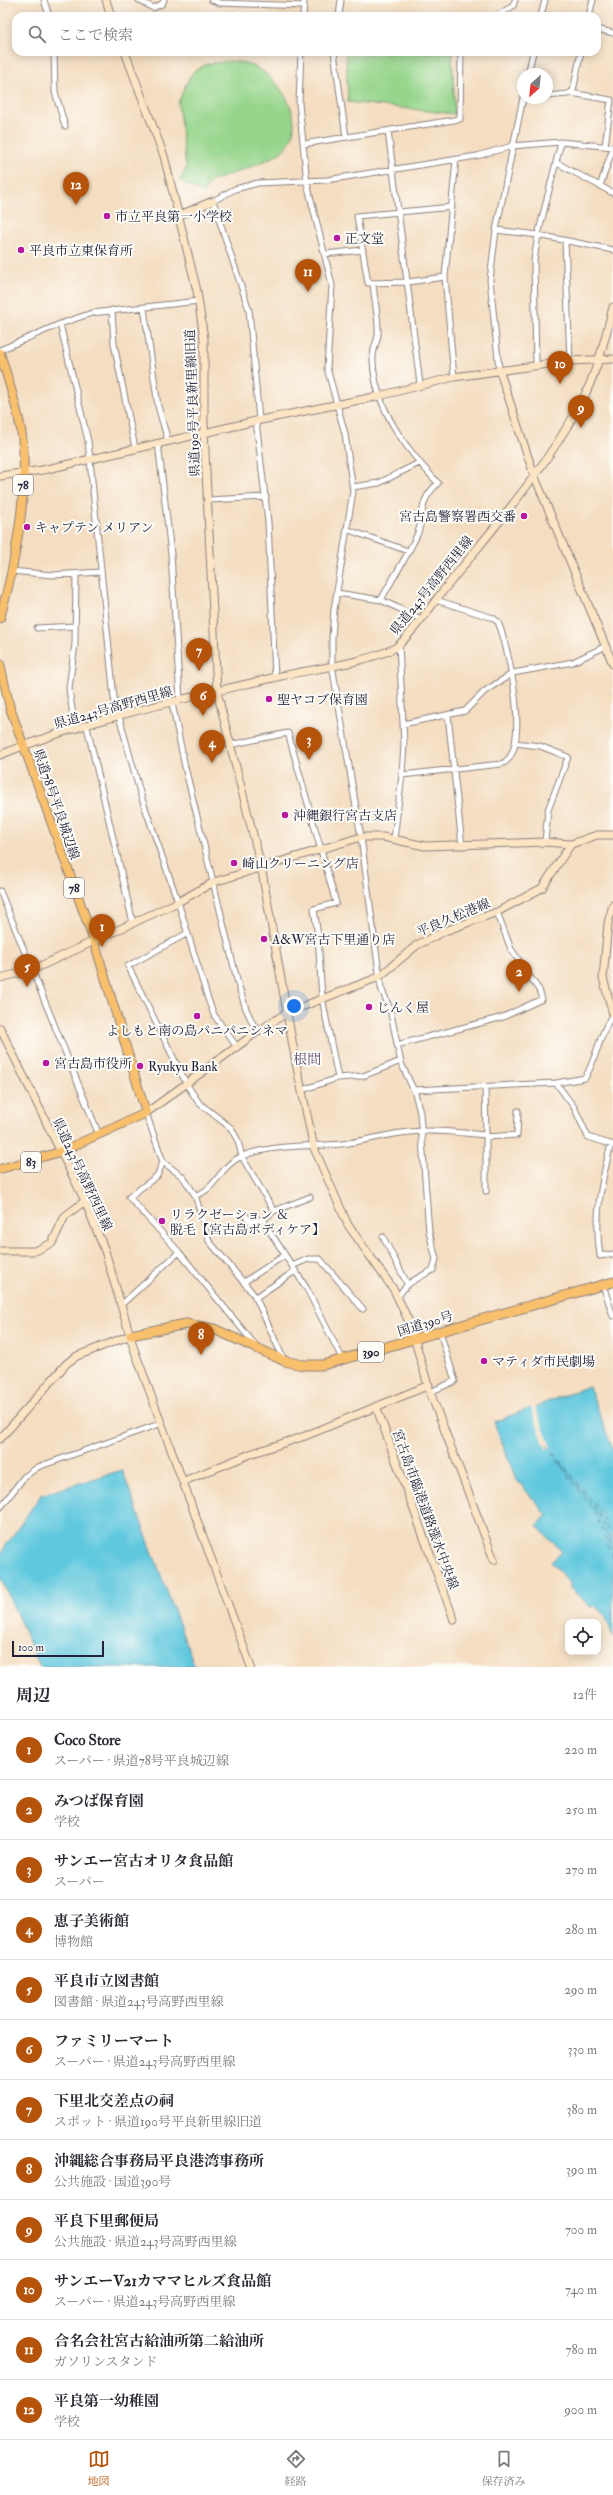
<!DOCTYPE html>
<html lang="ja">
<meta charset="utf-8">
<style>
:root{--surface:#fff;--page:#f2f2f3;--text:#2b2b33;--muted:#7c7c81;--line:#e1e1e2;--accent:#b45309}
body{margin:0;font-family:"IM FELL Double Pica","Noto Serif JP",serif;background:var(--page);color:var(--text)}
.controls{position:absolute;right:12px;bottom:12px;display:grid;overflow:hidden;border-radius:8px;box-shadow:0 2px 10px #0003}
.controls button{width:36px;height:36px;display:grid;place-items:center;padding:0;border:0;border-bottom:1px solid var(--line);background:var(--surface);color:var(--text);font:20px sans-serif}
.compass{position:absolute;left:517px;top:68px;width:36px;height:36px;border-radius:50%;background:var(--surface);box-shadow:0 2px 10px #0003;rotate:207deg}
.scale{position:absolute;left:12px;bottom:10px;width:92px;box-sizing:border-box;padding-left:4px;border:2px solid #22223b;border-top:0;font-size:11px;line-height:14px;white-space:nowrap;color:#22223b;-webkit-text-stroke:3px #fdfcf7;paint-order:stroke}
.you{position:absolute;left:294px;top:1006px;width:14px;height:14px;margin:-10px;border:3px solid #fff;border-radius:50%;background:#1a73e8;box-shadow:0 0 0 6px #1a73e833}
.badge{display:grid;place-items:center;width:26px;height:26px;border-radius:50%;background:var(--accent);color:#fff;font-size:13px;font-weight:700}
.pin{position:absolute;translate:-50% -33px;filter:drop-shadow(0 1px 2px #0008)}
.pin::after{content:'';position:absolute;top:21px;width:14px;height:12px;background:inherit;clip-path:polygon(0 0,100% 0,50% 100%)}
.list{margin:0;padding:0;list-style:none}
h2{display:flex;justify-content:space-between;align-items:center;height:52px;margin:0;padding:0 16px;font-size:17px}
h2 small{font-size:13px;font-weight:400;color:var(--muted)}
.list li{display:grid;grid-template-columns:26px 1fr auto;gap:12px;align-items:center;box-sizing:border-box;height:60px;padding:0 16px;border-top:1px solid var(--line)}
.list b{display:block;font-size:15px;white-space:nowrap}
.list p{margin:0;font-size:13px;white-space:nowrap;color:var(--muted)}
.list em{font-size:13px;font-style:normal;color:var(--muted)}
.icon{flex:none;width:22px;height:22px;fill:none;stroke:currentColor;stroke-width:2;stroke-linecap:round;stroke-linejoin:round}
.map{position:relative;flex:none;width:613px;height:1667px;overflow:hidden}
.search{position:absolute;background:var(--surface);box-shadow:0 2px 10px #0003;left:12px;right:12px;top:12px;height:44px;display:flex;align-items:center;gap:10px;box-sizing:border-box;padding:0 14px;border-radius:12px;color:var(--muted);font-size:15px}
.sheet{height:772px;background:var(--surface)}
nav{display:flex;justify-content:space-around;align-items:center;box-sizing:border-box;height:56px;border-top:1px solid var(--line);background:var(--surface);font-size:11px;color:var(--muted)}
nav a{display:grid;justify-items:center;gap:2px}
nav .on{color:var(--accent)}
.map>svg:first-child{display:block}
.green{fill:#96d58b;stroke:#5c7c63}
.water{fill:#61c8de;stroke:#42758c}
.pier{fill:#f4ddc0}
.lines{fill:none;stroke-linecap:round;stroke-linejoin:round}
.ferry{stroke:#385c74;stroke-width:1;stroke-dasharray:5 4;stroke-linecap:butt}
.street-casing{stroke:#8b807e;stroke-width:7}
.secondary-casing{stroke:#8b807e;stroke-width:9}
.primary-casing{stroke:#8b807e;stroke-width:10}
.highway-casing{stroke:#8b807e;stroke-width:11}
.street{stroke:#fff;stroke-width:5}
.secondary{stroke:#fce5c4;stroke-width:7}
.primary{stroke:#f8bf6c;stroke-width:8}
.highway{stroke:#f8bf6c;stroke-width:9}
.poi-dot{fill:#b5179e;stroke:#fdfcf7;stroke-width:1.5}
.labels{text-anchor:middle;stroke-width:4;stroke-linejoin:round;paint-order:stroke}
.shield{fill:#fdfcf7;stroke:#646373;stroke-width:1}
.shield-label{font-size:12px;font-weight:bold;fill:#22223b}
.poi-label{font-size:13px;fill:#22223b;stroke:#fdfcf7;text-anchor:start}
.street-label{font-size:13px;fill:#22223b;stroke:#fdfcf7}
.neighbourhood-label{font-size:14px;fill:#615178;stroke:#fdfcf7}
</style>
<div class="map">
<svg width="613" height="1667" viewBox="0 0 613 1667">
<rect width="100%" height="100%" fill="#fdfcf7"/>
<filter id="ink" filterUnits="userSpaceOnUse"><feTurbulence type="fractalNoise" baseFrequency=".025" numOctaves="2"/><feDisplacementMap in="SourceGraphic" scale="8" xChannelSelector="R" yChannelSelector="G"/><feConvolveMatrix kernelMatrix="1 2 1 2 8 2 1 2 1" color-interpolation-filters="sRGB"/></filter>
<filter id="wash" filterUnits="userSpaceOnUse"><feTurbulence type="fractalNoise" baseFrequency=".012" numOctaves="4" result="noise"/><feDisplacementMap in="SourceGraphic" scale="16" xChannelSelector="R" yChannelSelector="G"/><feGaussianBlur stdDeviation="0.9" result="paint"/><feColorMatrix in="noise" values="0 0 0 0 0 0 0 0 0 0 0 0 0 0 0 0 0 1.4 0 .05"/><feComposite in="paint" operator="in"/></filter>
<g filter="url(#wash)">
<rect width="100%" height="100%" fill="#f4ddc0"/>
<path class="green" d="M346,52h106l3,62 -107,-12z
M230,61c6,1 13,1 18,3 31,9 65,62 33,88 -11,9 -56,24 -71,30l-7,11 -23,-12 6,-12 -8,-66 8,-19 7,-12 14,-8z"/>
<path class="water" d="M589,1386l24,64v187l-8,-22 -11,-10 -2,3 -23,-21 2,-2 -20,-23 11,-10 -25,-26 10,-11 -31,-36 -22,-57z
M122,1470l73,197h-155l-40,-91v-22l41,-59z"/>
<path class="pier" d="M534,1405l17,42 -5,2 -16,-43z"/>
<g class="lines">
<path class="ferry" d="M547,1445l49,70 17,43
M554,1453l48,61 11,29
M561,1463l38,52 14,35"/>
</g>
</g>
<g filter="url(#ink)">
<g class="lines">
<g class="street-casing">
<path id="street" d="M44,0l5,16
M139,0l14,8 9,-4 2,-4
M212,0l8,3 84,3
M303,16l1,-16
M339,16l2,-16
M496,16l17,-10 2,-6
M541,16l4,-16
M589,16l4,-16
M597,29l16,4
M54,52l1,40 10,34
M301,52l-2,51 8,80 25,102 -5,83 18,66 8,57 -19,119 -2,28v27l29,172 20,151 9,21 11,54 14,30 5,20 9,119 7,27 -3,11c-13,7 -29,13 -35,28
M334,52l12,85
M528,74l5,-22
M571,93l40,7 -6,46
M547,96l21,-2 5,-3 8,-39
M388,131l32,253
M303,144l157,-25 1,-67
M557,163l56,30
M600,186l13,-38
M496,230l42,5 75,15
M565,241l5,120
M325,254l38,-4
M445,277l-37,5 -40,1 -11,-67 95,-9
M373,283c1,16 6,35 5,52 -1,8 -6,14 -5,26 2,48 33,88 65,122 -22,22 -11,27 -21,52 -10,22 -25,44 -36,65
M144,308l14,98 10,35
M112,310l2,34 21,104
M60,324l28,117 26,257 27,98 37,106 30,97 6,16 23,32
M0,350l60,-26 32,-11 107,-12
M536,365l-2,-104 4,-26 23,-93
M499,369l-9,-89 6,-50 27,-132
M454,377l-9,-100 11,-118
M259,420l-10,-110 -36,-109 22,-12 23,-6 69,-3 150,-24 35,-10 49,-4 52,5
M256,421l12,101 7,156
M158,443l13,111 9,146
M353,487l26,-4 40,-20
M208,500l58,-3
M346,529l62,22
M11,571l42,4 48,-3
M337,593l44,7 40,19
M37,628l38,-2
M172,703l13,64 53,217 8,25 11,23
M448,715l14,131
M403,724l62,-13 20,-20 28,-18 60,-11 33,-16
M87,727l46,196
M75,730l-6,-42 6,-44 1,-70
M515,743l25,3 28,11 -20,53 -3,32
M229,745l59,-12 48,170 -22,6 4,27 4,62 16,80
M402,775l99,-11c32,-10 7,-119 -3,-142l-5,-4 -57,-18
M394,839l8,-64 2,-32 -5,-99
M0,891l99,244
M186,934l-58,32 59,119 12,18 32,25 7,13 4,16 32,54
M397,1045l106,-28 39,-18 -3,-9 -28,-41 -14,-37
M556,1083l29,-5c12,-20 14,-44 28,-64
M302,1090l36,-12 25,-2 38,-15
M414,1090l142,-7 18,24 14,30 25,8
M146,1113l17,49 20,15 12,18 14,46 46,55 29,64
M486,1135v56
M486,1137l31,-2 1,-24
M611,1144c-10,40 -17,71 -11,112l13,-2
M163,1162l-6,14 -28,21 50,55 77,94
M195,1195c20,-3 24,-29 47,-39 32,-12 66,-9 99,-12 24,-3 46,-10 69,-12 25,-3 51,1 76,3l-1,-48
M310,1197l-36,14 -10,8 1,5 42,65 36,71
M244,1214l7,8 13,-3
M383,1237l25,48
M292,1266l16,-7h12l43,50
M244,1282l41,-27
M603,1285l10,31
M255,1298l40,-27
M122,1304l57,-52
M430,1392l25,-11 -15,-49
M0,1508l24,-31 14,-10 124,-44"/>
</g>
<g class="secondary-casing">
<path id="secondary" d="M106,0l5,16
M125,52l39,104 33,135 7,48v93l13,260 44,174 35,197 18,85 34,77 46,65 16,34 20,68 64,168
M180,215l33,-14
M499,369l35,106 79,189
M0,476l43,-6 213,-49 123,-25 75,-19 116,-16 43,-2
M0,755c88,-36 188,-57 281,-79 37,-8 78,-12 112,-27 11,-5 37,-41 46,-53 50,-63 105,-124 143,-195 15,-29 23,-62 31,-94
M613,905l-5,18 -5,55 10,36
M0,978l32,-8 146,-68 36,-20 147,-45h22l42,9 120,-4 26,2
M0,1028l85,173 20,50 29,98 117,318
M146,1113l111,-81 31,-20 91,-35 38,-32 28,-14 52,-19 45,-24 29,-44 26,-9h16
M0,1251h35l17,-8 13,-27 20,-15
M376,1406l78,214
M0,1439l67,-76 10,-7 54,-21
M184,1481l69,-28 52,-17 124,-51"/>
</g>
<g class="primary-casing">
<path id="primary" d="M0,353c8,27 18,55 22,83 7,53 -7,130 -22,182
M0,664l10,44 84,233 52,172 -86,39 -60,17"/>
</g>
<g class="highway-casing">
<path id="highway" d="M131,1335l55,-11 28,5 71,32 17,4h21l290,-83"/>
</g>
<use href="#street" class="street"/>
<use href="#secondary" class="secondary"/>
<use href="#primary" class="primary"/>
<use href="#highway" class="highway"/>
</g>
</g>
<g class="poi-dot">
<circle cx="107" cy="216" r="4"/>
<circle cx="337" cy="238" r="4"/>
<circle cx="21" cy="250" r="4"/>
<circle cx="524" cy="516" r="4"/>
<circle cx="27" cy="527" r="4"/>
<circle cx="269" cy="699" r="4"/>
<circle cx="285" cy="815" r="4"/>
<circle cx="234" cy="863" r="4"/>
<circle cx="264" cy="939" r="4"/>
<circle cx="369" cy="1007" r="4"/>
<circle cx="197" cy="1016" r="4"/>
<circle cx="46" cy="1063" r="4"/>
<circle cx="140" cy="1066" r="4"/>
<circle cx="162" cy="1221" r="4"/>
<circle cx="484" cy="1361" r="4"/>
</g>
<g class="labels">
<g class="shield">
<rect x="13" y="475" width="20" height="20" rx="3"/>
<rect x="64" y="878" width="20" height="20" rx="3"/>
<rect x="21" y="1152" width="20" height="20" rx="3"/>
<rect x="358" y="1342" width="26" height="20" rx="3"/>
</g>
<g class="shield-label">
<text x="23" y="489">78</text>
<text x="74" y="892">78</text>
<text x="31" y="1166">83</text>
<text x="371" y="1356">390</text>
</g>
<g class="poi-label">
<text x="115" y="221">市立平良第一小学校</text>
<text x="345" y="243">正文堂</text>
<text x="29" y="255">平良市立東保育所</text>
<text x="516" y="521" text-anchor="end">宮古島警察署西交番</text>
<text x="35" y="532">キャプテン メリアン</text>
<text x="277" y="704">聖ヤコブ保育園</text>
<text x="293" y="820">沖縄銀行宮古支店</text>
<text x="242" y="868">崎山クリーニング店</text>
<text x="272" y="944">A&amp;W宮古下里通り店</text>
<text x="377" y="1012">じんく屋</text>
<text x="197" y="1035" text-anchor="middle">よしもと南の島パニパニシネマ</text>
<text x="54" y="1068">宮古島市役所</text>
<text x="148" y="1071">Ryukyu Bank</text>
<text x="170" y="1219">リラクゼーション ＆<tspan x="170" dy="15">脱毛【宮古島ボディケア】</tspan></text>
<text x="492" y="1366">マティダ市民劇場</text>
</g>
<g class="street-label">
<text transform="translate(192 403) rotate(-92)" y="5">県道190号平良新里線旧道</text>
<text transform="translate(431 585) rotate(-51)" y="5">県道243号高野西里線</text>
<text transform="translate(113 707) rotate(-16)" y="5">県道243号高野西里線</text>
<text transform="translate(57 804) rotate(71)" y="5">県道78号平良城辺線</text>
<text transform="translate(453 917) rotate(-23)" y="5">平良久松港線</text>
<text transform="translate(83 1174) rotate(65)" y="5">県道243号高野西里線</text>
<text transform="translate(425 1323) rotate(-17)" y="5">国道390号</text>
<text transform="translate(426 1509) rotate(70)" y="5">宮古島市臨港道路漲水中央線</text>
</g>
<g class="neighbourhood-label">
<text x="307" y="1064">根間</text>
</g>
</g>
</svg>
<div class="controls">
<button><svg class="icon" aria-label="locate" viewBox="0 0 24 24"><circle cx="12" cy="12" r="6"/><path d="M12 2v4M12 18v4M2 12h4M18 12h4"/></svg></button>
</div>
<svg class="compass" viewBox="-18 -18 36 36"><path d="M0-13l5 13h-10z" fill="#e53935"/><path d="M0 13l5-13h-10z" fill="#7c7c81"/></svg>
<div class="scale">100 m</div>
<div class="you"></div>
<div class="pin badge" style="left:102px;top:947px">1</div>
<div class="pin badge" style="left:519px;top:992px">2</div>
<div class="pin badge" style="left:309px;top:760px">3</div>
<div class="pin badge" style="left:212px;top:763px">4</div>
<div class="pin badge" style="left:27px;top:987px">5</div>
<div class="pin badge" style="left:203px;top:716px">6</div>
<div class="pin badge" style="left:199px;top:671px">7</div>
<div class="pin badge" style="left:201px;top:1355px">8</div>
<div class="pin badge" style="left:581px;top:428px">9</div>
<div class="pin badge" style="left:560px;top:384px">10</div>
<div class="pin badge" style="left:308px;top:292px">11</div>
<div class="pin badge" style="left:76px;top:205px">12</div>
<div class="search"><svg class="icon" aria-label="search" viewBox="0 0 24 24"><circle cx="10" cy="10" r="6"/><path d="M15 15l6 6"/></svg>ここで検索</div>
</div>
<section class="sheet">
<h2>周辺<small>12件</small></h2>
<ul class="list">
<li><span class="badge">1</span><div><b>Coco Store</b><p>スーパー · 県道78号平良城辺線</p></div><em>220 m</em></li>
<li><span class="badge">2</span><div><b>みつば保育園</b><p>学校</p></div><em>250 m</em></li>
<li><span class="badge">3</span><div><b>サンエー宮古オリタ食品館</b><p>スーパー</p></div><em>270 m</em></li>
<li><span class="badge">4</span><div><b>恵子美術館</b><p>博物館</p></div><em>280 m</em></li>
<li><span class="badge">5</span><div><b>平良市立図書館</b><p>図書館 · 県道243号高野西里線</p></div><em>290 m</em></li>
<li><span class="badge">6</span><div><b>ファミリーマート</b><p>スーパー · 県道243号高野西里線</p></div><em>330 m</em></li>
<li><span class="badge">7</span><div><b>下里北交差点の祠</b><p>スポット · 県道190号平良新里線旧道</p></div><em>380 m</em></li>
<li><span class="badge">8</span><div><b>沖縄総合事務局平良港湾事務所</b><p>公共施設 · 国道390号</p></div><em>390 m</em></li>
<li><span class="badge">9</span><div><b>平良下里郵便局</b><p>公共施設 · 県道243号高野西里線</p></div><em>700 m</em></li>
<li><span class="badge">10</span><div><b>サンエーV21カママヒルズ食品館</b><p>スーパー · 県道243号高野西里線</p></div><em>740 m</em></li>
<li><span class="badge">11</span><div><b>合名会社宮古給油所第二給油所</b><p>ガソリンスタンド</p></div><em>780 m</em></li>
<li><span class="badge">12</span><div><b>平良第一幼稚園</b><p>学校</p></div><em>900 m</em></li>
</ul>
</section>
<nav>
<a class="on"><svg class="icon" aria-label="map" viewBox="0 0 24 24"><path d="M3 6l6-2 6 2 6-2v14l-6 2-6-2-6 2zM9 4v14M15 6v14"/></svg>地図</a>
<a><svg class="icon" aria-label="directions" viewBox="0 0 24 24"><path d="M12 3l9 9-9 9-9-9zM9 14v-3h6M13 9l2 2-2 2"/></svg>経路</a>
<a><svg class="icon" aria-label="saved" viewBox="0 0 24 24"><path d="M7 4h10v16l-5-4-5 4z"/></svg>保存済み</a>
</nav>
